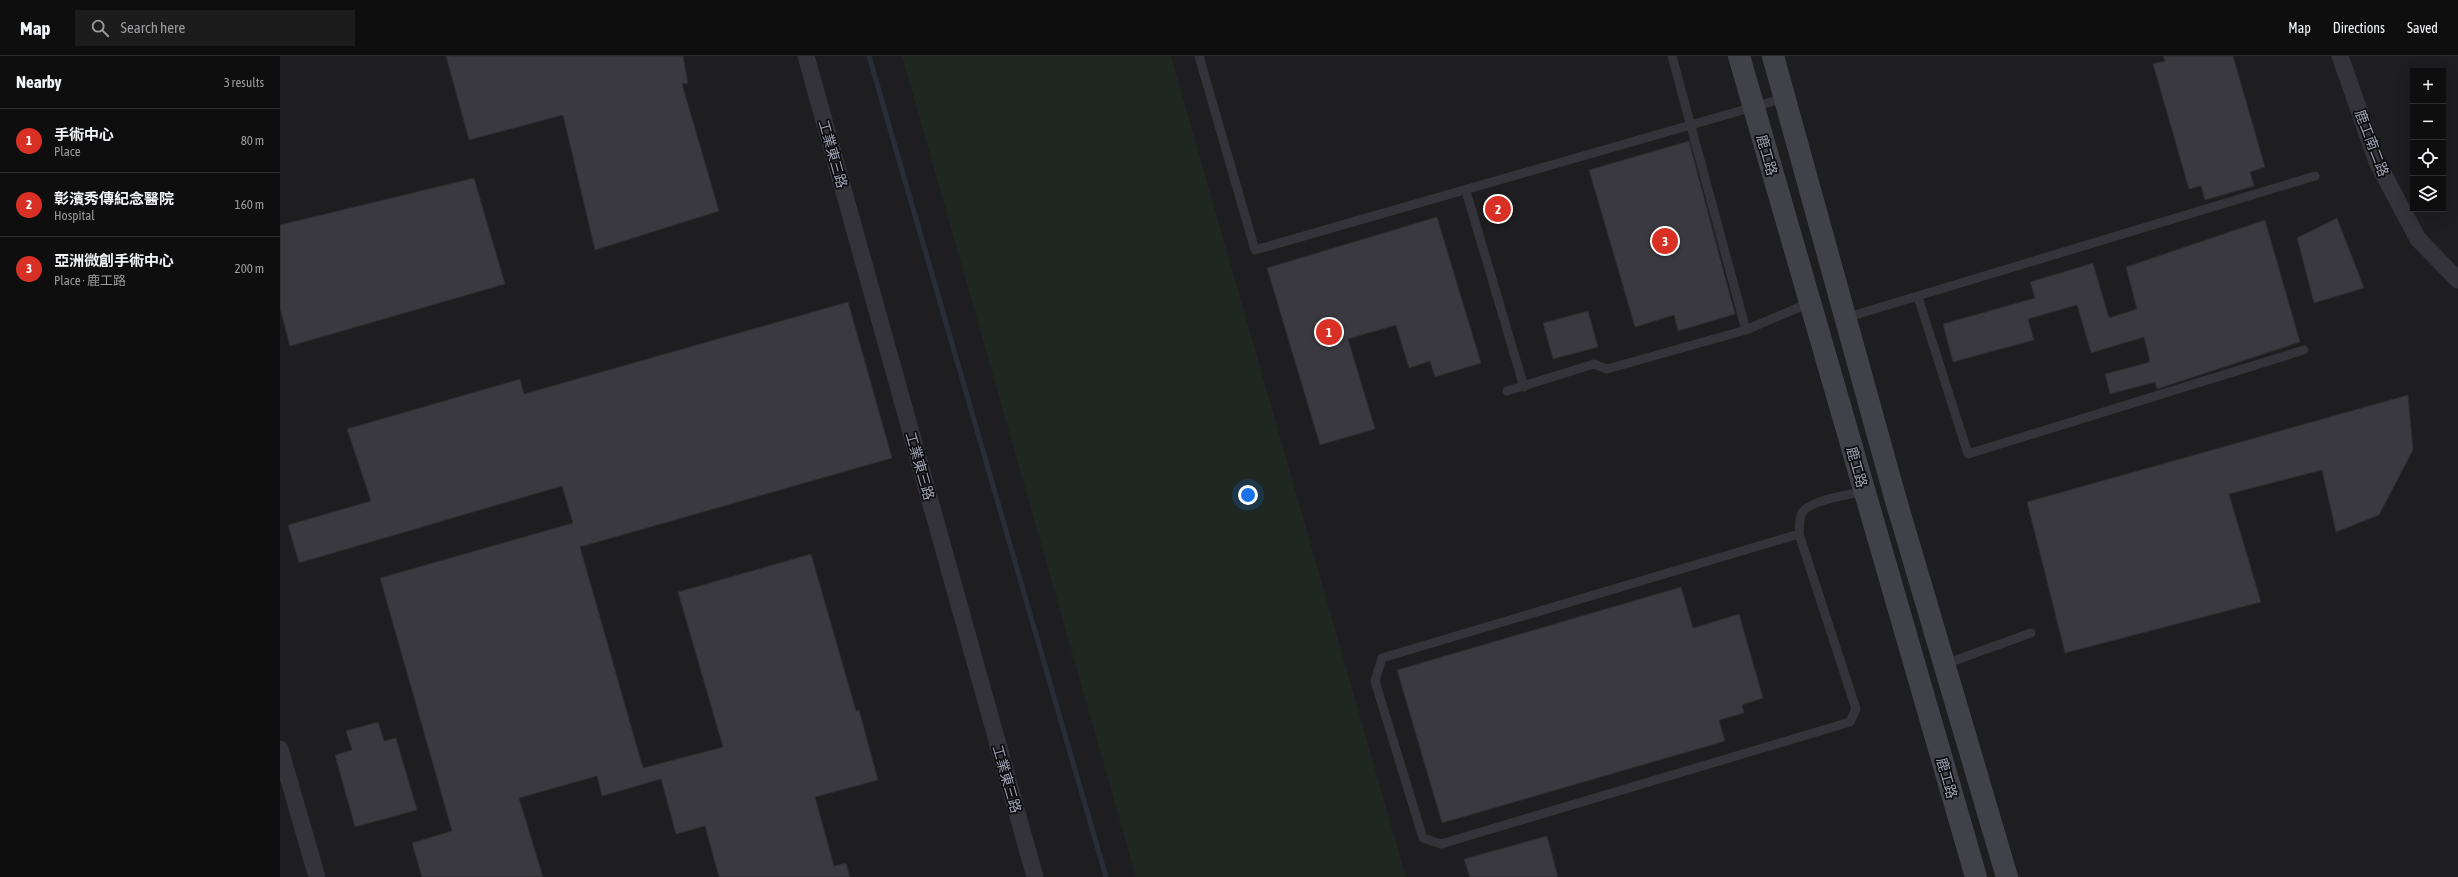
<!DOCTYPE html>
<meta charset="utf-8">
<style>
:root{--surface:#0e0e0f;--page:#1c1c1d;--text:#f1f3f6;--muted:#9b9c9e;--line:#2e2e2f;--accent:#d93025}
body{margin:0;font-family:"Asap Condensed","Noto Sans TC",sans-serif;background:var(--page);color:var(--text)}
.controls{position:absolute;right:12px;top:12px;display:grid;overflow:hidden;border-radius:0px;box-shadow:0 4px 16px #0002}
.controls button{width:36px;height:36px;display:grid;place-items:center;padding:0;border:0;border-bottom:1px solid var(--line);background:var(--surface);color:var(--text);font:20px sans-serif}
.you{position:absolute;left:968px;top:439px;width:14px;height:14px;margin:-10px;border:3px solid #fff;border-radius:50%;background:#1a73e8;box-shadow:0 0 0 6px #1a73e833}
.badge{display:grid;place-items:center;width:26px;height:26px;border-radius:50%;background:var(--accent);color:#fff;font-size:13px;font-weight:700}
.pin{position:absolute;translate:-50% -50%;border:2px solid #fff;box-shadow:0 1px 4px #0006}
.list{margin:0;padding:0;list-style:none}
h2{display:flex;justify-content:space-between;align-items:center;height:52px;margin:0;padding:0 16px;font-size:17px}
h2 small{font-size:13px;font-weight:400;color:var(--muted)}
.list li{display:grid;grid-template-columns:26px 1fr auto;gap:12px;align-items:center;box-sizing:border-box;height:64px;padding:0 16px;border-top:1px solid var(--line)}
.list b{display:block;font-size:15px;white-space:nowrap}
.list p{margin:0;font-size:13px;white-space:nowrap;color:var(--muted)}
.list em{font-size:13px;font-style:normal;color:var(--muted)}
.icon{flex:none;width:22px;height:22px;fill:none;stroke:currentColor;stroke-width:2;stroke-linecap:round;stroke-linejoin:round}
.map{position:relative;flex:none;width:2178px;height:821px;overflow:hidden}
header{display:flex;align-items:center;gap:24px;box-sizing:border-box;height:56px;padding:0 20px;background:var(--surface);border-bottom:1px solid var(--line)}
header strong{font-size:19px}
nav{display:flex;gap:22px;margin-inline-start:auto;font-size:14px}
.search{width:280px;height:36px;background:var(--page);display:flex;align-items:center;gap:10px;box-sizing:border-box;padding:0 14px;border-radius:0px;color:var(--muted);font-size:15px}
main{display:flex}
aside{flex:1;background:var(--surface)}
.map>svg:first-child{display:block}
.built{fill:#1e1e21;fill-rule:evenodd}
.green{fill:#1e2721}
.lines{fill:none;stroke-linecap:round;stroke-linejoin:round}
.stream{stroke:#282d38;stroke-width:5}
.building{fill:#3a393f;stroke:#2d2c30}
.lane{stroke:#333339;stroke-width:9}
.street{stroke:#333339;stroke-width:17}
.secondary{stroke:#414149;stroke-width:22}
.labels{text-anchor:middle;stroke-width:3.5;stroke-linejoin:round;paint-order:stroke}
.street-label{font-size:14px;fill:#a2a4b6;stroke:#0d0d0f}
</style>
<header>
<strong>Map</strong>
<div class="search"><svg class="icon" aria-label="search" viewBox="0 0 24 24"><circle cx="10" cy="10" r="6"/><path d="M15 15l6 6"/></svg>Search here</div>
<nav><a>Map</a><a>Directions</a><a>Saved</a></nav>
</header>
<main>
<aside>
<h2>Nearby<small>3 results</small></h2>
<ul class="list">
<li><span class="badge">1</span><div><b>手術中心</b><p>Place</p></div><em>80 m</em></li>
<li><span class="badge">2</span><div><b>彰濱秀傳紀念醫院</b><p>Hospital</p></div><em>160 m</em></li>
<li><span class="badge">3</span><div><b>亞洲微創手術中心</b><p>Place · 鹿工路</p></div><em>200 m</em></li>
</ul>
</aside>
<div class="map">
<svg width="2178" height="821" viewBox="0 0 2178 821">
<rect width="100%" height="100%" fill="#121214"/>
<path class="built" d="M0,0h2178v821h-2178zM2133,15h30v138h-30z"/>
<path class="green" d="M622,0h269l235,821h-270z"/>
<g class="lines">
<path class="stream" d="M589,0l237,821"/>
</g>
<path class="building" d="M166,0h237l5,27 -6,1 37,127 -124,39 -32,-135 -94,25z
M1883,0h70l32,111 -15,5 4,14 -49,14 -4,-14 -12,3 -36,-125 12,-3z
M1409,85l46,173 -57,17 -4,-16 -39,12 -46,-157z
M194,122l31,106 -215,62 -10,-38v-83z
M1157,161l44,146 -46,14 -5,-16 -21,7 -13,-43 -48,14 27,90 -55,16 -53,-177z
M2057,162l27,70 -50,15 -17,-65z
M1985,164l35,122 -143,47 -2,-7 -45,12 -5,-20 45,-12 -6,-25 -53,16 -14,-48 -49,14 6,21 -81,22 -10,-38 92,-26 -5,-16 63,-19 16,55 28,-9 -11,-42z
M568,246l44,156 -312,89 63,221 80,-21 -45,-155 133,-38 45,157 3,-1 19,70 -63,17 19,69 12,-3 4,14h-131l-14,-51 -29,8 -15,-55 -59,17 -5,-20 -78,22 24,79h-121l-10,-34 40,-12 -72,-253 193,-55 -11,-37 -263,77 -11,-38 83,-24 -24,-72 173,-50 4,15z
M1308,255l10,36 -45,12 -10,-36z
M2128,339l5,55 -34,65 -43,17 -14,-62 -93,24 32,108 -196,51 -38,-151z
M1401,531l12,41 46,-14 24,84 -21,7 2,8 -25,7 6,21 -283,82 -45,-153z
M98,666l6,19 12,-3 21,72 -62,17 -20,-72 17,-5 -6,-19z
M1267,780l11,41h-88l-6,-18z"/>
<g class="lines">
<path class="lane" d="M919,0l56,194 530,-152
M1392,0l74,274
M1186,135l58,196
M1638,241l50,157 336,-104
M1565,262l470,-142
M1227,335l87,-27 13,5 139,-39 63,-27
M1519,478l57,175 -6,13 -409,122 -18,-6 -48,-157 7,-23 417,-124c1,-6 0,-13 2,-19 5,-15 49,-20 63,-24
M1665,608l86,-31"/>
<path class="street" d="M526,0l229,821
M2060,0l37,106 41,77 40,41
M0,693l37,128"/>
<path class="secondary" d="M1459,0l237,821
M1493,0l122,441 112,380"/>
</g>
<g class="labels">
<g class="street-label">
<text transform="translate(2092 87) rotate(69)" y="5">鹿工南二路</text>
<text transform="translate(553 98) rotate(74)" y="5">工業東三路</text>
<text transform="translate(1487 99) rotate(74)" y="5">鹿工路</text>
<text transform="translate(640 410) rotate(74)" y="5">工業東三路</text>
<text transform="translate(1577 411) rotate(74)" y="5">鹿工路</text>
<text transform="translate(1667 722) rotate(74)" y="5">鹿工路</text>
<text transform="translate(727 723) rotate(74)" y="5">工業東三路</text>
</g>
</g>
</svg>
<div class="controls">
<button>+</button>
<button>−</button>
<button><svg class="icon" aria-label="locate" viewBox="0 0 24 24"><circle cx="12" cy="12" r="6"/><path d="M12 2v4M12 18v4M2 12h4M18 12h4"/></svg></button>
<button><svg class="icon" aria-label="layers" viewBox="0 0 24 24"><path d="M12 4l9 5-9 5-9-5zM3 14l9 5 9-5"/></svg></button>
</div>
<div class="you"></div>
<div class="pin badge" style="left:1049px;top:276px">1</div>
<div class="pin badge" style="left:1218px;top:153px">2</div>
<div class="pin badge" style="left:1385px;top:185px">3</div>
</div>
</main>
